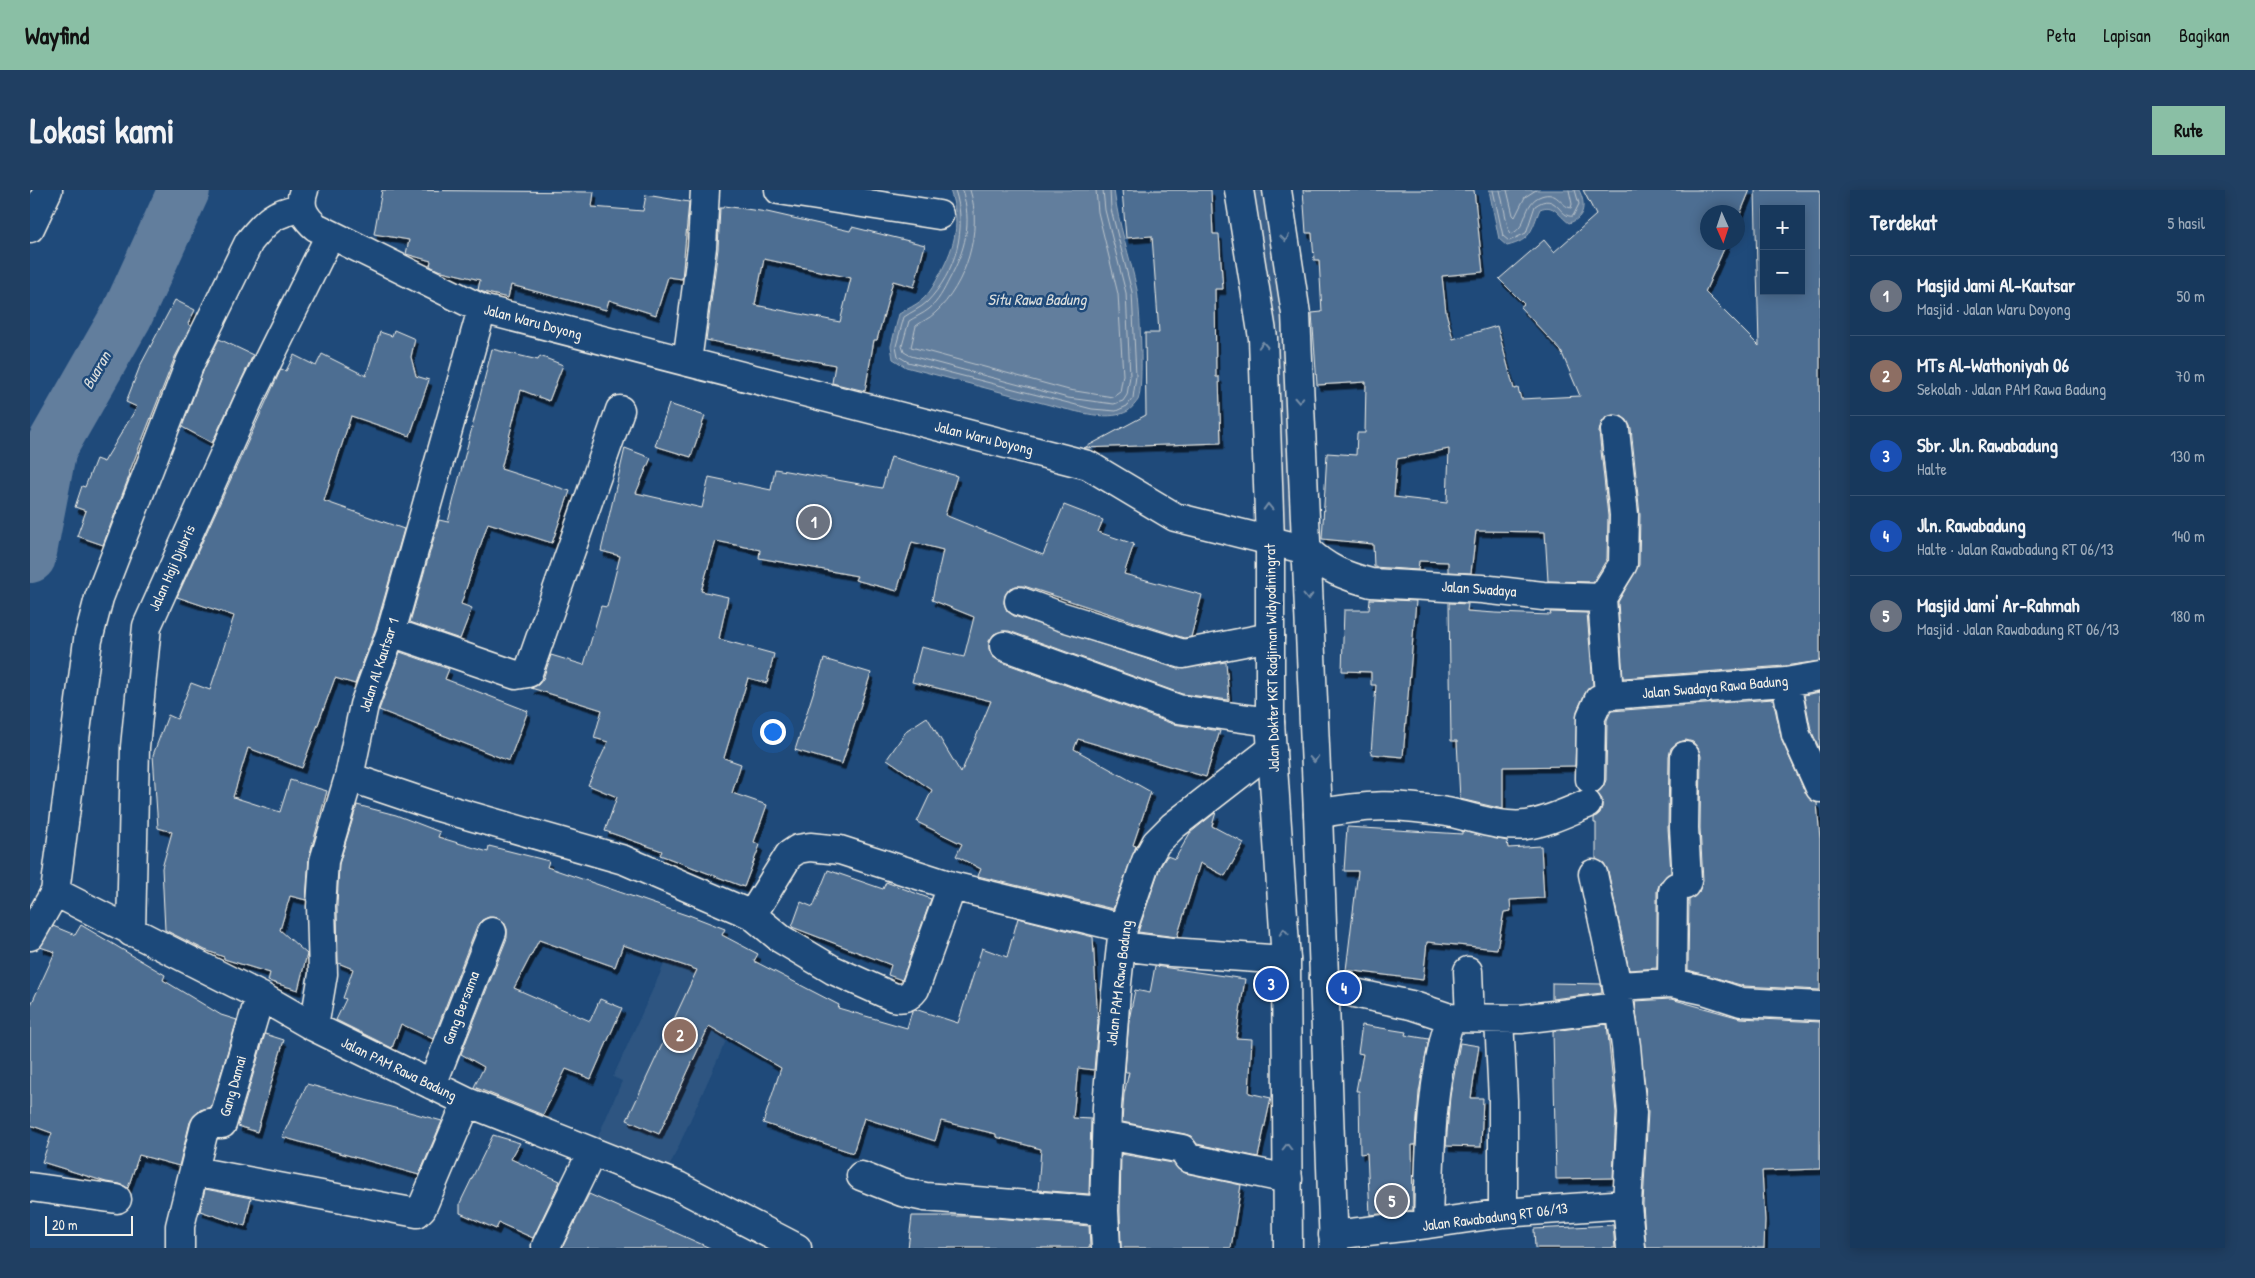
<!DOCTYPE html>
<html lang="id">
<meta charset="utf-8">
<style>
:root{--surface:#17385c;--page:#203f62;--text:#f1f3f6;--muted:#9eacbb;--line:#365272;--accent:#8abfa5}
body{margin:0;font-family:"Patrick Hand",sans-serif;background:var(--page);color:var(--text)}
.controls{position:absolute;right:15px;top:15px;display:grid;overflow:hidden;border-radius:0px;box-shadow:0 2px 12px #0003}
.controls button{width:45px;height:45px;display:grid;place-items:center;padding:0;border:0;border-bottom:1px solid var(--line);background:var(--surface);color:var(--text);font:25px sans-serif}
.compass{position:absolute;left:1670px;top:15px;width:45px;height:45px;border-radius:50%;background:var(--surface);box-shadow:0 2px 12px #0003;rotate:177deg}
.scale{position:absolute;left:15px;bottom:12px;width:88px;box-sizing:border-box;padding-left:5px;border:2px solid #f4f1e8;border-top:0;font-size:14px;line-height:18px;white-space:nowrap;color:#f4f1e8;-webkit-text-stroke:4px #1f4a7a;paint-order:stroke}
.you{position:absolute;left:742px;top:541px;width:18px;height:18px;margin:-12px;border:4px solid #fff;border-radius:50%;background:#1a73e8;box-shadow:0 0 0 8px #1a73e833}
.badge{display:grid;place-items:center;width:32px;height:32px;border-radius:50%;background:var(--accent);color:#fff;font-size:16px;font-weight:700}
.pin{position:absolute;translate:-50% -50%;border:2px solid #fff;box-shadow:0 1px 5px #0006}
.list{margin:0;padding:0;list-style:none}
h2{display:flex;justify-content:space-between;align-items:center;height:65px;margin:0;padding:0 20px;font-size:21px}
h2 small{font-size:16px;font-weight:400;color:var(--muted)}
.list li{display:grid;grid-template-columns:32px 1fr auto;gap:15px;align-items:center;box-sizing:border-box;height:80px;padding:0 20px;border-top:1px solid var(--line)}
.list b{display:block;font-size:19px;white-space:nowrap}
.list p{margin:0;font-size:16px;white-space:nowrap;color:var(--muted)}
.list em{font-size:16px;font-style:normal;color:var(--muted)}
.map{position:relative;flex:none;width:1790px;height:1058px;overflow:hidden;border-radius:0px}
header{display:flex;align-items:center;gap:30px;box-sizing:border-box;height:70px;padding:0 25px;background:var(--accent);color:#111}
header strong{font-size:24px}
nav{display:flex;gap:28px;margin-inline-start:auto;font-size:18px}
.intro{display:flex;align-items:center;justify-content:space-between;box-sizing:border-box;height:120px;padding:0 30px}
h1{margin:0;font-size:35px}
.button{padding:12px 22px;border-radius:0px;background:var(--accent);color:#111;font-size:18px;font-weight:700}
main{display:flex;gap:30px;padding:0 30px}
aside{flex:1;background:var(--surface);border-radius:0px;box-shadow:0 2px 12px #0003}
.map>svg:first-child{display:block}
.built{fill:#2d5581}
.green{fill:#3a5f88;stroke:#97a8b8}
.water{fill:#627e9d;stroke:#9cacbb}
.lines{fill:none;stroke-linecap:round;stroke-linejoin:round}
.shore{stroke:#bac3ca;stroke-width:1}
.river{stroke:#627e9d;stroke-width:52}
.building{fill:#4d6e92;stroke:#f4f1e8;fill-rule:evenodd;filter:url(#shadow)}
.minor-casing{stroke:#f4f1e8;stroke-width:31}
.major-casing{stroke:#f4f1e8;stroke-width:31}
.minor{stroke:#1f4a7a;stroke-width:28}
.major{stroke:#1f4a7a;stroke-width:28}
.oneway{stroke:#748da6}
.labels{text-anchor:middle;stroke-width:5;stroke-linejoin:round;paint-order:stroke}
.street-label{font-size:15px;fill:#f4f1e8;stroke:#1f4a7a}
.water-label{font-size:16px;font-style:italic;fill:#dee0dd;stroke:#1f4a7a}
</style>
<header>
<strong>Wayfind</strong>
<nav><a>Peta</a><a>Lapisan</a><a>Bagikan</a></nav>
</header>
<div class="intro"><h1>Lokasi kami</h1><a class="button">Rute</a></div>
<main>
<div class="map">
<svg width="1790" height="1058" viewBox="0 0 1790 1058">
<defs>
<filter id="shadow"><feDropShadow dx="3" dy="5.5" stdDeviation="0" flood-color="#0009"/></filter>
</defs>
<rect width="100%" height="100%" fill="#1f4a7a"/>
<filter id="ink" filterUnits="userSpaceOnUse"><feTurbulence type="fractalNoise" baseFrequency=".02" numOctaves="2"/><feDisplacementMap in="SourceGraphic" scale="10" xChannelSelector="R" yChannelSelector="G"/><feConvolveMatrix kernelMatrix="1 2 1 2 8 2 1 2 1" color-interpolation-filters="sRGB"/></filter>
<g filter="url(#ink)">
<path class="built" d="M637,768l80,36 -80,178 -71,-31 26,-60 -9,-4z"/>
<path class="green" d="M1209,0h38l30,360 -37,-9z"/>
<path class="water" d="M920,0h164c4,34 16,66 23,100 3,16 7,96 1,110 -2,3 -7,9 -10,11 -18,10 -44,2 -63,-2l-159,-42 -13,-8 -2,-13 8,-32c8,-5 17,-9 23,-14 8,-7 13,-17 18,-26 16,-31 21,-50 10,-84z
M1459,0h90c7,14 6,28 -10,33 -11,-8 -15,-20 -29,-14 -9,21 -8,31 -33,37l-8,-7z"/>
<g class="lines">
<path class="shore" d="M925,0c13,39 1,82 -28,112 -6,6 -16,10 -23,15l-8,29 2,10 10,6 184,47 24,2 11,-5 6,-8 3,-22 -4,-84 -21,-83 -1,-19
M932,0c11,33 3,60 -13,90 -5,10 -11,22 -20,29 -6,5 -14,8 -20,12l-7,25 2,6 7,4 157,42 46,6 9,-3 4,-6 3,-19 -4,-83 -21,-83 -2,-20
M940,0c13,40 -4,95 -35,123 -6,6 -13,8 -19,13l-5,21 158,43 44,7 7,-5 3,-17 -5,-81 -20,-82 -2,-22
M1463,0l10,46 6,5 17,-8 9,-27c22,-16 24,13 38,10l6,-12 -4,-14
M1470,0l9,42 2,2c18,-7 11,-31 30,-38 17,-6 19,10 30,12l1,-4 -3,-14
M1477,0l6,25 2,2 10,-20 11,-7"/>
<path class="river" d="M0,367l21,-109 76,-133 57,-125"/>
</g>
<path class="building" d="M352,0l212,2 -2,15 51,4 3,-16 43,7 -7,77 -14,-2 -12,38 -47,-15 -3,10 -95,-25 -3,13 -25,-6 -5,-2 2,-10 -42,-10 -8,-4 1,-5 -25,-7 3,-14 -35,-6z
M1092,0h89l2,44h6l4,55h-8l1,88h3l2,66 -137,5 62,-33 -1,-82h14l-7,-97 -26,2z
M1273,0h171l9,82 -41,4 4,36 7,27 44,-13 17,63 4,-1 3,11 59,-3 -19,-45 -41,-44 4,-3 -25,-25 45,-39 10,12 42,-37 -13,-25h167l-12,29v-7h-30v30h19l-22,50 54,54 -4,-156h65v471l-36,5 -161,12 -5,-76 21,-37 1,-50 -9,-87 -4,-8 -6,-4 -8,-1 -7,2 -5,7 -2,8 9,84 -1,43 -14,23 -45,-1 -3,-49 -69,-1 -5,42 -23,-1v-10l-29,-1 -1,9 -44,-3 -1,-23 -51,-5 5,-86 29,2 1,-22h8l1,-51 -49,3 -5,-72 10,-1 -3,-52h-5l-2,-27h-6zM1734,19h37v82h-37zM1419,259l-2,54 -53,-6 3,-38z
M694,16l43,6 83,19 2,-4 73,18 -11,42 -21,-6 -16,59h-3l-9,51 -33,-8 3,-18 -129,-25 12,-91 2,-41h3zM734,69l87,19 -11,44 -85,-17z
M145,110l20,10 -7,14 3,2 -16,31 -46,116 1,1 -27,71 -26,-9 9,-25 -11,-4 7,-21 3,1 11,-28 8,3 33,-55 -11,-5 14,-36z
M364,140l21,9 -4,18 5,19 13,4 -19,56 -59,-20 -27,85 80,28 -28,98 -21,57 -20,-6 -33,90 -54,-20 -15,49 47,15 10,-32 37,11 -18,66 -3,43 -16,-4 -10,34 27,24 -9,36 -30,-9 2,-8 -46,-14v-2l-19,-7 -40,-20 -3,-62 10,-36 -14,-4 -5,-73 15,-40 9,4 14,-36 19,7 24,-74 -57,-19 104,-228 5,2 8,-16 22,11 6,-12 44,22 14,-44 12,4z
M189,149l34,16 -41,88 -30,-16 22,-58z
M462,159l46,11 2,-4 23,9 -14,36 -28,-11 -20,79 69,22 -18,52 -64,-20 -27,81 11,4 -12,31 -50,-17 29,-102 9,2z
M639,214l36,12 -14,41 -36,-11z
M595,258l26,10 -15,35 66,15 7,-31 62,13 4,-21 107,19 9,-31 66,19 -12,39 98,40 21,-50 39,15 -5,12 36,12 -10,30 78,21 -11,42 -7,1 -160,-52h-8l-7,3 -4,6 -1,8 3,8 7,5 164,53 48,-7 3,38 -47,-6 -173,-63h-7l-8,3 -5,7v8l3,7 7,5 174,63 47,7 -14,46 -128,-38 -4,10 77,43 -18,53 3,1 -23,63 -135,-33 3,-7 -25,-13 6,-12 -45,-22 15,-32 -45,-31 20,-29 20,-13 34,56 30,-72 -79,-19 9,-35 43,10 10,-40 -42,-17 11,-50 -31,-8 -15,49 -42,-11 2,-4 -98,-18 1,-8 -44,-9 -15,50 27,6 -9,42 55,15 -7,29 -19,-5 -24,80 17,6 -9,29 35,12 -13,37 6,3 -16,42 -84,-32 2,-4 -57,-20 12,-34 -29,-12 20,-43 -14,-4 8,-28 -71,-22 7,-3 5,-6 8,-24 33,10 17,-59 6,1 13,-51 -19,-5z
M1340,409l46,2 -13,156 -32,-3 5,-69h-5v-13l-29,-1 2,-61h25z
M1419,413l19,1 -1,7 28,2 56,2 -1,-3 37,1 6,72 -8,8 -8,18 -2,55 -72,1v42l-43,-10 -3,-58h-6z
M370,462l49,17 -4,10 83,32 -19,50 -130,-51z
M794,469l47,14 -29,91 -47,-14z
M1790,502v58l-9,-20 -7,-35z
M1743,509l9,42 24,53 5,6 6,3 3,36v151l-76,-4 -56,-16 1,-70 10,-8 4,-12 -3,-52 1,-72 -3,-8 -5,-6 -7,-2 -9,3 -6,5 -2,8 -1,72 3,45 -11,9 -3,9v77l-28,2 -21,-99 -4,-8 -8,-4v-36h-2v-5l6,-5 2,-6v-8l-5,-6 6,-6 3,-7 1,-60 4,-9z
M327,615l39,10 44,17 -2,5 50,15 1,-6 60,15 -2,6 142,49v-1l36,14 -3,6 36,19 -4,7 85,44 -1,3 69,20 5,-17 3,-2 43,14 24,-75 25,9 11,-39 75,19 5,86 -4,47 -16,-2 -5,50 18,1 -2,75 -51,-4 3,-41 -45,-12v-3l-55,-13 -6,20 -71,-23 -11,35 -90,-30 18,-55 -72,-42 -50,108 -32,-14 70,-150 -74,-25 -8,22 -76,-27 -25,48 76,33 10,-22 22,9 -31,71 -25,-10 -23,46 -69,-28 10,-20 -23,-13 46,-116v-9l-3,-7 -6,-4 -9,-1 -7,3 -5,6 -44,113 -32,-15 -9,24 -56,-28 10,-21 -3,-1 10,-29 -15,-6 -1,-57 2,-42z
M1186,622l-4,14 32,17 -19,33 -25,-13 -23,74 -39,-5 22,-65 7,-11 8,3 15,-26z
M1317,637l115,7v-3l45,10 1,7 33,-2 3,52 -34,2 1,11 -7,1 -7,37 -70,-7 -4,38 -77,-10 12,-99h-14z
M798,680l55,19 3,-7 45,17 -29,81 -14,-5 3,-10 -99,-38 9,-25 12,5z
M51,735l84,50 -2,5 58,35 16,5 -26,87 -11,3 -10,12 -11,44 -40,-11 -11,33 -8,-4 -14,-2 -64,-20 10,-29 -22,-8v-118l25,-55 -15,-5 13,-21 22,9z
M1125,776l90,13 -9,59 16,1 -3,54 22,5 -13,59 -61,-13 -6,-8 -6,-2 -63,-12 2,-28 5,-22h-4l4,-52 6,-30 15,3z
M1522,793l49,1 1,9 -50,6z
M1641,809l69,19 80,4v147l-58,2 3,49 -1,28h-118l-3,-44 5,-92 -13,-111z
M1577,834l9,89 -3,65 -57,1 -3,-148z
M1332,835l44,7 -1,3 24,4 -10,53 -4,53h-3l1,65 -43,5 -3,-62 -7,1 -1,-63h-3l7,-37 -5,-1z
M235,844l19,6 -27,92 -19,-6z
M1430,853l19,3 -8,52h12l-2,49 -35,-1 4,-50z
M277,894l135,37 -23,54 -137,-38z
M463,945l27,8 -9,16 49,22 -27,57 -34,-15 -3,6 -36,-16v-10z
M1091,964l52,9 12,10 56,12 -10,63h-110l-1,-37z
M175,999l46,9 -6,28 -45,-15z
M559,1004l67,30 54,24h-148z
M882,1026h60l117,10 1,22h-182z
M1583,1035l2,23h-80l-1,-19z"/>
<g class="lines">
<g class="minor-casing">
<path id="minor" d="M274,0c-6,16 0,27 12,37l166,82 606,156 87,52 132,33c19,19 38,26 64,33l111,6 61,7 59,2
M749,0l160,25
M0,38l18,-38
M657,172l15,-115 3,-57
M1572,408l21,-34 1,-49 -9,-85
M1572,408l7,97
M989,411l41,15 123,38 87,-17
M361,442l125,43 12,-2 92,-263
M974,456l174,63 92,13
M1756,492l10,53 24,53
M319,587l83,28 192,55 128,55 29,24 52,31 60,27c11,2 16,0 22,-8l37,-103
M1560,589l1,-62 8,-18 10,-4 177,-13 34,-6
M1288,624c48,-10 80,-10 129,-2 26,5 52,16 79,13 21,-3 41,-13 61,-21
M1563,684l24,112
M25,702l205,104 54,31 153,75 211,84 119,62
M722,725l37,-60 9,-6 12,-2 30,3 112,36 171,42
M101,742l4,-185 12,-121 103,-229 80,-162
M0,746l25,-44 33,-252 11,-42 91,-235 59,-121c18,-22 24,-29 53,-34
M1091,756l50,6 115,8
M1438,781l2,47
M1294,788l2,5 28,10 57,12 39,13 71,1 98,-12
M1642,793l1,-92 3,-4 9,-2 2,-4 -3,-53 1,-72
M1469,829l4,81v113
M284,837l9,-53 -2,-68 3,-45 25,-84 15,-72 27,-73 91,-323
M402,895l60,-153
M1077,945l75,14 6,9 100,21
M164,981l223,42 5,-5 45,-106
M831,986l41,16 23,5 179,14
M0,997l87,12
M1398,1034c2,-70 2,-138 22,-206
M1303,1045l95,-11 75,-11 124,-9
M516,1056l46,-94
M150,1058v-22l25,-100 4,-3 13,1 38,-128
M1076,1058l-2,-37 3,-104 9,-115 7,-64 23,-67 10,-18 17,-17 99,-77
M1601,1058l-4,-44 5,-91 -6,-67 -9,-60 55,-3 32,7 37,12 79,4"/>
</g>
<g class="major-casing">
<path id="major" d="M1209,0l24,148 7,203v181l16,238 2,288
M1247,0l19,124 22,500 16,434"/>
</g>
<use href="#minor" class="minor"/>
<use href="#major" class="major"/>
</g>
<defs><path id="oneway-chevron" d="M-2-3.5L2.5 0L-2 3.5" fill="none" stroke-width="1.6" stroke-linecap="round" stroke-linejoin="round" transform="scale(1.25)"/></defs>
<g class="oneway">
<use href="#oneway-chevron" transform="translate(1255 48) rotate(82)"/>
<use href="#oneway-chevron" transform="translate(1233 155) rotate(-93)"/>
<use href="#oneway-chevron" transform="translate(1269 210) rotate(87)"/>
<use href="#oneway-chevron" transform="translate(1238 317) rotate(-92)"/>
<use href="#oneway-chevron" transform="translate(1278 407) rotate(88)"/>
<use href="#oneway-chevron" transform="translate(1284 569) rotate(86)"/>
<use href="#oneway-chevron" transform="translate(1254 742) rotate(-94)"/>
<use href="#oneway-chevron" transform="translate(1257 957) rotate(-90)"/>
</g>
</g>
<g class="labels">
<g class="street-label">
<text transform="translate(503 132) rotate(15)" y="5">Jalan Waru Doyong</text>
<text transform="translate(954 248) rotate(14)" y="5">Jalan Waru Doyong</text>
<text transform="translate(142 378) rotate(-66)" y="5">Jalan Haji Djubris</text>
<text transform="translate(1449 399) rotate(4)" y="5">Jalan Swadaya</text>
<text transform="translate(1242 468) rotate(-91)" y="5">Jalan Dokter KRT Radjiman Widyodiningrat</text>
<text transform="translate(349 475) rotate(-72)" y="5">Jalan Al Kautsar 1</text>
<text transform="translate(1685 497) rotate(-5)" y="5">Jalan Swadaya Rawa Badung</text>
<text transform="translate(1089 793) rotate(-83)" y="5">Jalan PAM Rawa Badung</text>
<text transform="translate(431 818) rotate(-69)" y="5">Gang Bersama</text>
<text transform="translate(369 879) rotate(26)" y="5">Jalan PAM Rawa Badung</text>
<text transform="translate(203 896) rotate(-74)" y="5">Gang Damai</text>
<text transform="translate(1465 1027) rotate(-7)" y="5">Jalan Rawabadung RT 06/13</text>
</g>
<g class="water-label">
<text x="1007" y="115">Situ Rawa Badung</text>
<text transform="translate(66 180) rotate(-60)" y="6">Buaran</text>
</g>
</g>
</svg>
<div class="controls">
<button>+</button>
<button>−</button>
</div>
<svg class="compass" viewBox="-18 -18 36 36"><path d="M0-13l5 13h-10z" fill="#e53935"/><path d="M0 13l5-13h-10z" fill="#9eacbb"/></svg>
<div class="scale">20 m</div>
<div class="you"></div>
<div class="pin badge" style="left:784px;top:332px;background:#6b7280">1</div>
<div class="pin badge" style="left:650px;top:845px;background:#8d6e63">2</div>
<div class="pin badge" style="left:1241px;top:794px;background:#1a4fb4">3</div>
<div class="pin badge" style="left:1314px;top:798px;background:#1a4fb4">4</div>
<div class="pin badge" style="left:1362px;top:1011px;background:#6b7280">5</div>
</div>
<aside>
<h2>Terdekat<small>5 hasil</small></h2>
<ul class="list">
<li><span class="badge" style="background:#6b7280">1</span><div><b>Masjid Jami Al-Kautsar</b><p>Masjid · Jalan Waru Doyong</p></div><em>50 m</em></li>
<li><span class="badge" style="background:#8d6e63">2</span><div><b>MTs Al-Wathoniyah 06</b><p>Sekolah · Jalan PAM Rawa Badung</p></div><em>70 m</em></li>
<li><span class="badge" style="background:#1a4fb4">3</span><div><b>Sbr. Jln. Rawabadung</b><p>Halte</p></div><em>130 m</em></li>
<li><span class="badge" style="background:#1a4fb4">4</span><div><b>Jln. Rawabadung</b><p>Halte · Jalan Rawabadung RT 06/13</p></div><em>140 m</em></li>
<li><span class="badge" style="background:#6b7280">5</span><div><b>Masjid Jami' Ar-Rahmah</b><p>Masjid · Jalan Rawabadung RT 06/13</p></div><em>180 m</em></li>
</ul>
</aside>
</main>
